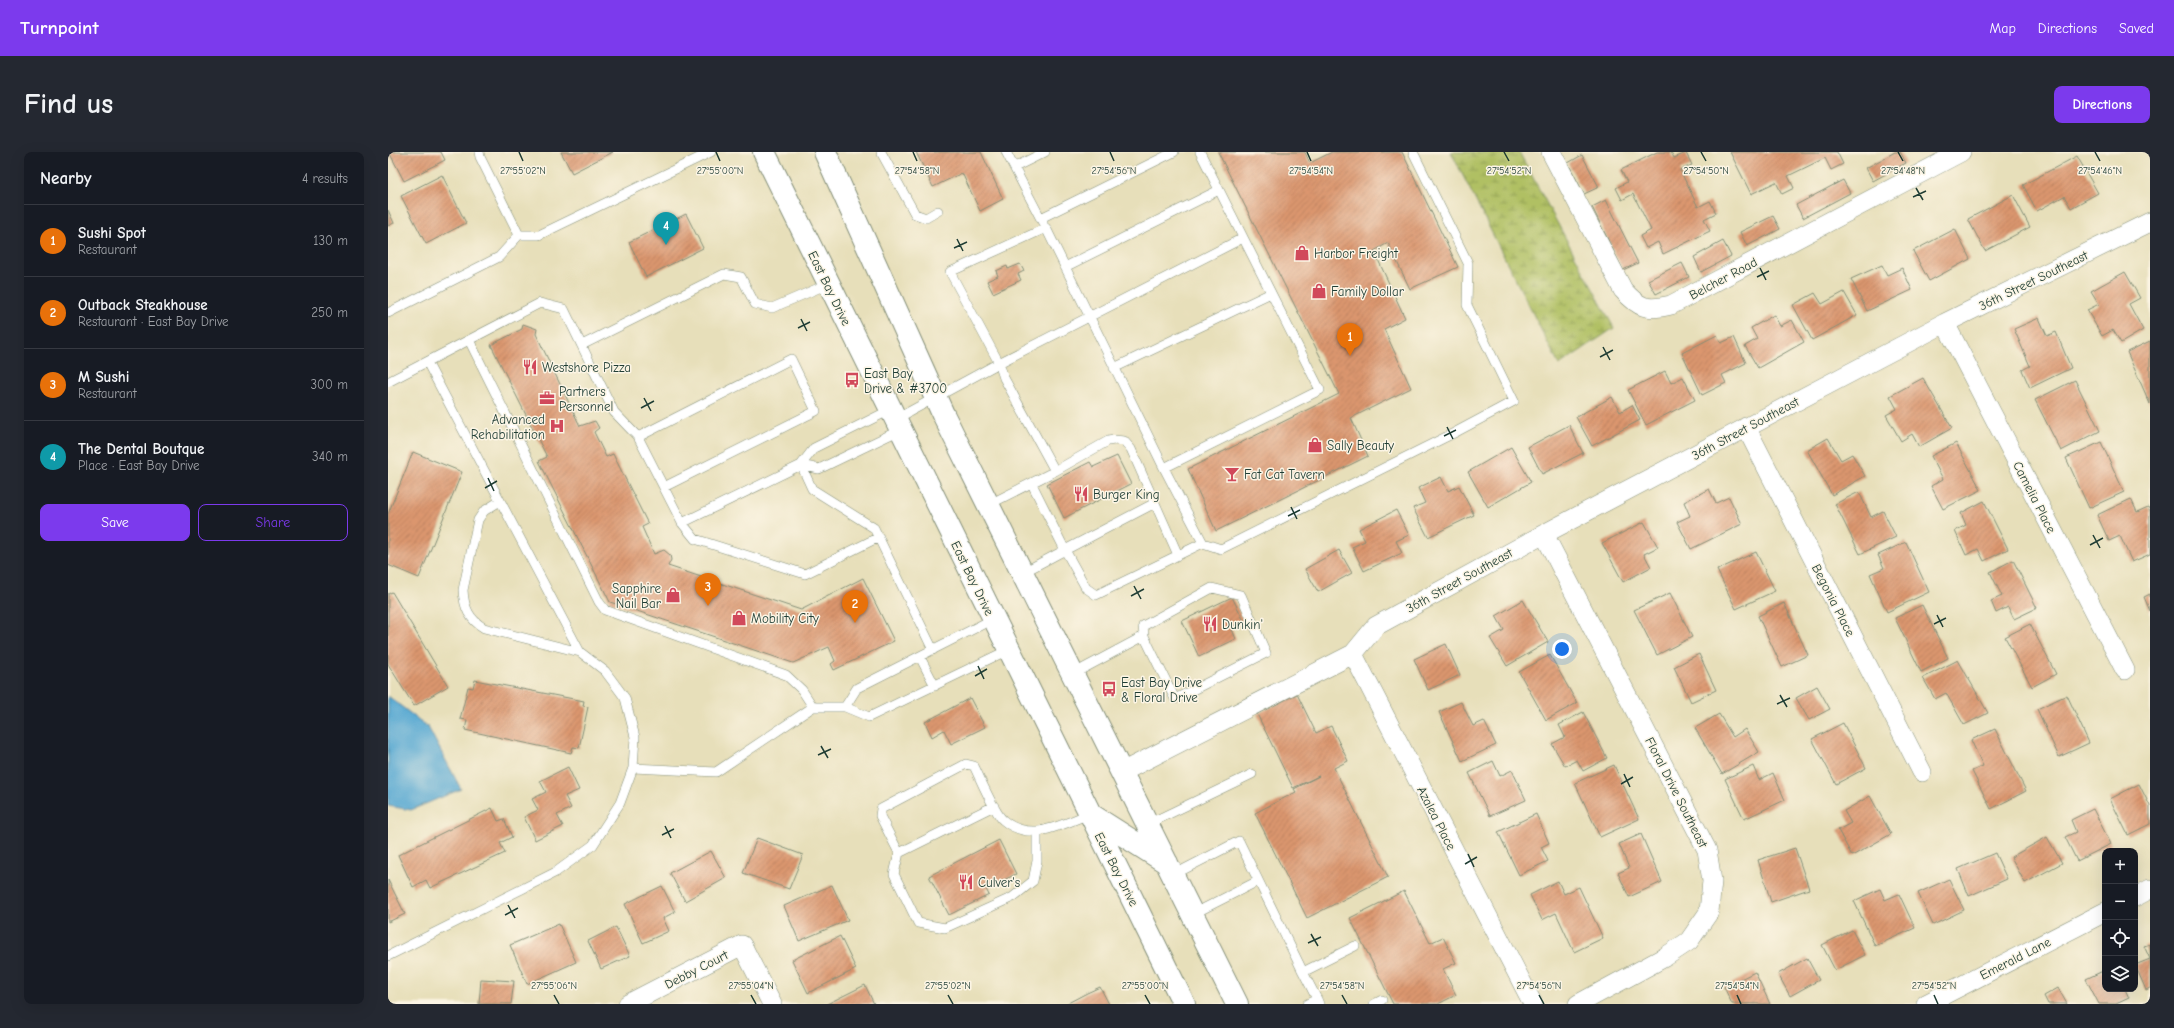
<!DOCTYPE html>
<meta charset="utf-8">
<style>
:root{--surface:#171b24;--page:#242831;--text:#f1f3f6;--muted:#9ea1a6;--line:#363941;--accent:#7c3aed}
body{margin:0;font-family:"Comic Neue",sans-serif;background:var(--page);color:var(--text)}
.controls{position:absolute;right:12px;bottom:12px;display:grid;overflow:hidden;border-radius:8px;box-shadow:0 4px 16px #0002}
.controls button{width:36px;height:36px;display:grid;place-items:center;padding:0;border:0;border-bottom:1px solid var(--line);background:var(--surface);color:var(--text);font:20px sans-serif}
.you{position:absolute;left:1174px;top:497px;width:14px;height:14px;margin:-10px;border:3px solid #fff;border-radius:50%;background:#1a73e8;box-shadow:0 0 0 6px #1a73e833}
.badge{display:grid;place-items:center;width:26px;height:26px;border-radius:50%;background:var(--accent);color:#fff;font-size:13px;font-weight:700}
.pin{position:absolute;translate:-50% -33px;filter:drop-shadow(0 1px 2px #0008)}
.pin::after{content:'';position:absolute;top:21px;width:14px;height:12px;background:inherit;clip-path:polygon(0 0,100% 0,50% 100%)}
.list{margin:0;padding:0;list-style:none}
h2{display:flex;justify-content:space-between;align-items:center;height:52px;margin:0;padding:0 16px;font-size:17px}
h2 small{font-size:13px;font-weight:400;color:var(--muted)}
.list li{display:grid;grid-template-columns:26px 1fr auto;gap:12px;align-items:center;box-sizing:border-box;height:72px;padding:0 16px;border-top:1px solid var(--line)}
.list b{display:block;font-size:15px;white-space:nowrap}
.list p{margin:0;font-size:13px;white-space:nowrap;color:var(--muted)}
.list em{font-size:13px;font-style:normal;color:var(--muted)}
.actions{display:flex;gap:8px;padding:12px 16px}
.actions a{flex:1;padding:9px 0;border:1px solid var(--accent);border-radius:8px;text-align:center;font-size:14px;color:var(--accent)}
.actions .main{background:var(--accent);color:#fff}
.icon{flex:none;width:22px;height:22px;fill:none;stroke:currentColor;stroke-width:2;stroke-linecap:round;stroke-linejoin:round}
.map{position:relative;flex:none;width:1762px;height:852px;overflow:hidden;border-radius:8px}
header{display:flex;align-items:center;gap:24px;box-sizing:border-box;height:56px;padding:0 20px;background:var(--accent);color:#fff}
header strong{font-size:19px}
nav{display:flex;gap:22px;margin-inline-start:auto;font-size:14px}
.intro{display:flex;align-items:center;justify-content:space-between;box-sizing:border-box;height:96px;padding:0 24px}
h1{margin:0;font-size:28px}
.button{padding:10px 18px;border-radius:8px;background:var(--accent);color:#fff;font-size:14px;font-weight:700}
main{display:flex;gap:24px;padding:0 24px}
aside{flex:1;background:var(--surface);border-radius:8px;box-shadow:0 4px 16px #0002}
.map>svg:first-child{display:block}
.wetland{fill:url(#wetland-marsh);stroke:#687e4c}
.water{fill:#57a8d2;stroke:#3b7283}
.building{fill:url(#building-hatch)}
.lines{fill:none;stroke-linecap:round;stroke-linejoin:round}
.lane-casing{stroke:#838e77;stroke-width:10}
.street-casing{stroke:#838e77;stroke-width:20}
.primary-casing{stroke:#838e77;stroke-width:24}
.lane{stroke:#fff;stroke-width:9}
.street{stroke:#fff;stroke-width:19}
.primary{stroke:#fff;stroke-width:22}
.ticks{fill:none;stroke:#1f3d34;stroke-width:1.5}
.labels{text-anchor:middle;stroke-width:3;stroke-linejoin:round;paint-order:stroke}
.poi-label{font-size:13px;fill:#1f3d34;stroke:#fcf5e5;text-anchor:start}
.street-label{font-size:13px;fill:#1f3d34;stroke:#fcf5e5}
.ticks-label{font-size:10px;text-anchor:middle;fill:#1f3d34;stroke:#fcf5e5;stroke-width:3;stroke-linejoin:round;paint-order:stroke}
</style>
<header>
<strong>Turnpoint</strong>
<nav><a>Map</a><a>Directions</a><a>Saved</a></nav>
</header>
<div class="intro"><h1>Find us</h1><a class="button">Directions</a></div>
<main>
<aside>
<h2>Nearby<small>4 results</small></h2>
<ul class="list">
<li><span class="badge" style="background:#e8710a">1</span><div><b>Sushi Spot</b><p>Restaurant</p></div><em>130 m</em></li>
<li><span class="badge" style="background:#e8710a">2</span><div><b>Outback Steakhouse</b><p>Restaurant · East Bay Drive</p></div><em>250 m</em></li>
<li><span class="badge" style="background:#e8710a">3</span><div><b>M Sushi</b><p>Restaurant</p></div><em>300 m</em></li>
<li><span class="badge" style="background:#0f9aa8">4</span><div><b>The Dental Boutque</b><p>Place · East Bay Drive</p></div><em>340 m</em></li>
</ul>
<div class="actions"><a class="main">Save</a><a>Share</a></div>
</aside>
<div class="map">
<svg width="1762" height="852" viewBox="0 0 1762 852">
<defs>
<pattern id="wetland-marsh" width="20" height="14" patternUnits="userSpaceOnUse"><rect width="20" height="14" fill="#b0c063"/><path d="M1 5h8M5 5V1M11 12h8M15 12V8" fill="none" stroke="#8f9d52"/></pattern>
<pattern id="building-hatch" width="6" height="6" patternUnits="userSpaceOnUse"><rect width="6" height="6" fill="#db966e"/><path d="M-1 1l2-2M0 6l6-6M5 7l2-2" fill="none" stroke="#b17c5b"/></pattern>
</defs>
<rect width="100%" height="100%" fill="#fcf5e5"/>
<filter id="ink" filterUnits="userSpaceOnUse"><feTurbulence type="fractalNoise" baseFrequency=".025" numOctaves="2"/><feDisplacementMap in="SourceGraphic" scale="8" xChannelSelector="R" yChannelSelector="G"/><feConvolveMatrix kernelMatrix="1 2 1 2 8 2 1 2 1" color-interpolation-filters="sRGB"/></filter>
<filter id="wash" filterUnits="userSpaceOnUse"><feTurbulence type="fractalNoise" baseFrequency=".012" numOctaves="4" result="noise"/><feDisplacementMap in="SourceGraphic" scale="16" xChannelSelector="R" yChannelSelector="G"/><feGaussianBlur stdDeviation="0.9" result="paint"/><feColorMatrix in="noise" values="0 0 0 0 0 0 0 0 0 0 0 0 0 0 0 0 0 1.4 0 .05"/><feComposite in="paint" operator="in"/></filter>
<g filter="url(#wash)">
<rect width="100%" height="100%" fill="#e7dfba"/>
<path class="wetland" d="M1063,0h68l95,176 -55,37z"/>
<path class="water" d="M0,544l40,31 33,62 -50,21 -23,-4z"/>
<g id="blocks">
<path class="building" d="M1,0h52l4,8 -41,21z
M173,0h52l-41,21z
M528,0h65l22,47 -23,12 -18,-38 -29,14z
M830,0h87l5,11 22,-11h70l56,115 -48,22 -22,-46 -14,8 31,67 -21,11 27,59 -60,30 17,38 -152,75 -28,-62 151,-75z
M1269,0h14l3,6 12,-5 6,12 -12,5 18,37 12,-6 6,12 -12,6 6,12 -47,23 -5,-12 -12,6 -6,-12 11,-6 -18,-36 -11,6 -6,-12 11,-6 -6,-12z
M1342,0h107l6,12 -12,6 -6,-12 -37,18 6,12 -12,6 -6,-12 -25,12z
M1507,0h5l6,11 -33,18 -7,-13z
M1194,3l17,32 -15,7 -16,-31z
M1689,4l21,37 -27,15 -7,-12 -27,15 -14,-26z
M54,23l24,48 -40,21 -25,-48z
M1455,28l7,13 -47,25 -7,-13z
M1625,43l17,32 -45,24 -17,-32z
M1218,48l32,63 -15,7 -31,-63z
M0,58l6,13 -6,3z
M298,62l17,34 -57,29 -17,-35z
M1385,64l7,13 -33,17 -7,-14z
M1567,77l15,30 -41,22 -16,-30z
M1335,89l8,15 -30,16 -7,-15z
M1294,111l7,14 -33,17 -8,-14z
M632,112l4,7 -6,3 3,6 -28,13 -6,-12 11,-5 -2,-5 11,-5 1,3z
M1494,113l5,10 15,-7 10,22 -45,21 -16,-32z
M1737,120l15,26 -11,6 14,26 -22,13 -8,-13 -11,6 -15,-26 12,-6 -8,-13z
M1456,140l13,23 -45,25 -19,-35 22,-12 7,11z
M1386,163l6,11 12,-6 12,22 -46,26 -13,-22 12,-7 -6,-11z
M1651,166l8,18 9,-4 15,36 -41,20 -8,-18 8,-4 -16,-37z
M135,172l14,5 -1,5 44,92 15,-5 4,7 -5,4 12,25 7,-3 35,70 -6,3 12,27 10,-4 6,5 1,5 -3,6 133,44 62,-32 31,63 -60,29 -3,-6 4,-3 -6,-14 -36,16 -183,-61 -71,-141 8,-4 -56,-112 31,-16z
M1329,183l4,8 13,-6 12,26 -24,12 4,8 -24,12 -20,-42z
M1762,189v63l-23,-52z
M1277,219l6,12 12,-6 12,23 -49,25 -18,-35z
M1535,226l29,50 -33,19 -7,-13 -11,7 -15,-26 11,-6 -7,-13z
M1687,228l25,51 -39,20 -26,-51z
M1224,245l8,15 12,-7 8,15 -48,26 -16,-29z
M1181,273l14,28 -41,21 -14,-27z
M1440,286l13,22 11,-6 13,22 -33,19 -25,-45z
M1713,290l23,50 -35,16 -23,-50z
M1568,291l25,47 -38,19 -12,-23 12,-7 -12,-23z
M1123,295l20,35 -43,25 -20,-35z
M25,300l49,20 -43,106 -31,-13v-51z
M729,304l14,28 -67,34 -17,-34 43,-22 3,5z
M1053,325l7,14 11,-5 15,29 -46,22 -15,-29 12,-5 -7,-15z
M1321,337l7,14 13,-6 13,27 -51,25 -14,-27 13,-6 -6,-14z
M1471,340l12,25 12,-6 13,26 -36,17 -25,-50z
M1743,347l6,13 11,-5 2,4v43l-18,8 -12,-26 -11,5 -12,-26z
M1596,349l24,48 -24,12 -6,-12 -12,6 -11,-24 11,-6 -5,-12z
M1008,358l13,25 -13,6 6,12 -38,18 -12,-24 13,-6 -6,-12z
M1256,370l14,25 -14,7 7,13 -28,15 -21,-39z
M1518,390l23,50 -42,20 -17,-38 14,-6 -6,-13z
M951,398l13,23 -34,19 -13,-23z
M1368,400l19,39 -39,18 -19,-39z
M1625,408l24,48 -23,11 -6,-12 -12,6 -5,-12 11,-5 -12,-24z
M4,440l56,94 -34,20 -26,-42v-70z
M1282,441l22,44 -35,18 -23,-45z
M1762,442v17l-6,-14z
M844,445l12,24 -13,6 5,12 -37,18 -17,-36z
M1135,448l25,42 -41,24 -17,-28 14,-8 -8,-14z
M1396,451l24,52 -26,12 -24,-51z
M1534,453l26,53 -27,14 -26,-54z
M1642,472l26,50 -24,13 -27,-50z
M1058,492l14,31 -32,15 -14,-31z
M1311,502l17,36 -25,12 -17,-35z
M1162,503l27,48 -31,17 -27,-48z
M1570,508l30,53 -24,12 -18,-32 -11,6 -12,-21z
M87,528l109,21 -1,5 5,1 -9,41 -6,-1 -2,6 -106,-23 2,-10 -7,-1 8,-32 5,1z
M1429,534l13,23 -21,11 -13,-22z
M909,542l19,39 15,-7 17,35 -14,7 54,109 -81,41 -52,-105 41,-21 -2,-3 25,-13 -26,12 -36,-74z
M1679,543l22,48 -30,14 -22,-48z
M582,546l15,29 -34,17 -7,-14 -12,7 -7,-15z
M1073,550l12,24 11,-5 12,24 -34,16 -23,-49z
M1195,560l24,46 -24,13 -6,-11 -12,6 -13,-22 13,-7 -6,-12z
M1331,562l14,23 12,-8 14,23 -37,22 -27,-46z
M1455,571l23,45 -30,16 -24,-45z
M1607,577l31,62 -35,18 -19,-38 11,-5 -12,-26z
M1105,609l7,15 12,-6 14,30 -36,16 -21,-43z
M1226,613l25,54 -39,18 -25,-54z
M1365,614l6,14 14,-7 12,27 -41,19 -19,-40z
M180,615l11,23 -14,6 6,12 -14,7 6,11 -28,14 -11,-23 14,-7 -6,-11 14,-7 -6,-11z
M1751,632l11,22v18l-22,11 -18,-36z
M1482,644l21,38 -39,22 -14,-26 13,-7 -7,-12z
M104,656l6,13 6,-2 8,18 -12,6 5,10 -75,35 -4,-8 -13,7 -15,-32z
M1705,657l18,35 -34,17 -12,-24 11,-5 -5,-12z
M1148,662l13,29 -8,4 7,14 -29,14 -21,-43z
M1253,682l21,48 -33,15 -11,-24 11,-5 -10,-24z
M1659,685l15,26 -37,20 -14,-26z
M369,686l46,17 -14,34 -46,-16z
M611,688l17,34 -30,15 3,6 -40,20 -20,-39z
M1407,696l14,41 -38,13 -13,-42z
M323,699l15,27 -41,23 -15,-28z
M1607,701l12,26 -38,17 -11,-27z
M1561,727l15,31 -31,15 -15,-32z
M0,728l17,34 -17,8z
M1170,729l6,13 15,-7 24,51 -29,14 -18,-39 -14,7 -12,-25z
M444,733l16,35 -49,21 -15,-35z
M274,734l13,26 -12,6 6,13 -26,12 -18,-39z
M1492,737l5,11 14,-6 16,34 -40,18 -21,-45z
M1016,739l26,52 13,-6 13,26 -13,6 13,26 -18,9h-45l-43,-86z
M171,772l17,38 -49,22 -17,-39z
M228,775l14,29 -29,13 -13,-28z
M1464,778l13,25 -30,15 -13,-25z
M452,784l16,33 -48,24 -16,-33z
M1762,792v44l-4,2 -11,-25 15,-6 -6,-13z
M1419,806l12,22 -29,16 -12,-22z
M1717,818v19h20l4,9 -13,6h-17l-13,-25z
M1367,820l15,32h-38l-8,-17z
M93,827l33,2 -3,23h-32z
M477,833l9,19h-47z
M712,835l9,17h-43l21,-11z
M1670,836l9,16h-19l-4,-8z"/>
</g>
</g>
<g filter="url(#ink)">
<use href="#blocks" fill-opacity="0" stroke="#838e77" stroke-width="1"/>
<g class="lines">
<g class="lane-casing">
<path id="lane" d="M91,0l1,5 39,78h20l172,-83
M493,0l34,62 11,4 12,-7
M618,0l37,71
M812,0l120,238 -156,78 39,75 18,6 233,-116 60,-32 -47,-96 1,-42 -55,-111
M627,15l30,-15
M653,66l133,-66
M677,115l154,-77
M0,161l111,-56 20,-22
M81,188l130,262 6,8 181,65 16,15 11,17
M194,193l142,-71 17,3 14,27 17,4 56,-24
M39,210l153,290 25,19 20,27 10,39 -2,31 83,4 97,-65h32
M726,216l157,-75
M0,230l152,-79 24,6 50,103 24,25 44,86 13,16 110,35 74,-37
M508,267l103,-56 -49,-91 96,-44 118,240
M250,285l153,-78 25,52 -152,76
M413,313l11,24 62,39 59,122
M413,313l18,4 81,-39
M667,319l53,-30 6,-1 10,1 7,8 47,106
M112,349l-16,10 -6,9 -15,70c1,18 6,29 21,38l96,24
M767,351l-90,47 21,38 10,7 107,-52
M600,353l67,-34 -51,-93 -5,-15 244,-125
M294,371l119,-58 13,-17 76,-38
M634,421l43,-23 -33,-66
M605,467l-136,69 -12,19 24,10 139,-67
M532,505l15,29
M685,522l71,-38 31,63 91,-46 -25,-58 -29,-7 -69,38 1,10
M606,654l-95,47 -19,-37 1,-7 85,-45 8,2c5,10 21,48 29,54 27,23 58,5 86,-6
M760,672l104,-50
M511,701l-5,21 24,49 27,5 68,-31 20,-16 4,-20v-29
M785,723l66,-34 64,131
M805,762l65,-33
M0,804l168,-84 37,-27 27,-42 13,-35
M929,847l-14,-27 52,-26
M919,852l10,-5 2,5
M986,852l8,-4"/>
</g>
<g class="street-casing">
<path id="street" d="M1163,0l72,138c16,18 24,21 48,15l290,-153
M1557,171l180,347
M1358,275l176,345
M1156,382l163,316 5,31 -3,31 -20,29 -24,16 -87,47
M965,502l180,350
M734,620l231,-118 23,-28 168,-92 401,-211 205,-101
M1747,745l15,-8
M240,852l114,-59 30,59
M1538,852l179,-92"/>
</g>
<g class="primary-casing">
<path id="primary" d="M376,0l420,852
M437,0l118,262 294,590
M702,662l77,49"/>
</g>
<use href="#lane" class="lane"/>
<use href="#street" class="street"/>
<use href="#primary" class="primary"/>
</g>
</g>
<path class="ticks" d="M131,0l4,9M328,0l4,9M525,0l4,9M722,0l4,9M919,0l4,9M1116,0l5,9M1313,0l5,9M1510,0l5,9M1707,0l5,9M1528,36l7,12M1525,45l13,-6M569,87l6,12M566,96l13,-6M1372,116l6,12M1369,125l12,-6M413,167l6,12M410,176l12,-6M1215,195l7,13M1212,205l13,-7M256,246l7,13M253,256l13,-7M1059,275l6,12M1056,284l12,-6M100,326l6,13M97,336l12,-7M903,355l6,12M900,364l12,-6M1705,383l7,13M1702,393l13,-7M746,434l7,13M743,444l13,-7M1549,463l6,12M1546,472l12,-6M590,514l6,13M587,524l12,-7M1392,543l7,12M1389,552l13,-6M433,594l7,12M430,603l13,-6M1236,622l6,13M1233,632l12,-7M277,674l6,12M274,683l12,-6M1080,702l6,13M1077,712l12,-7M120,753l7,13M117,763l13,-7M923,782l7,12M920,791l13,-6M166,843l5,9M363,843l5,9M560,843l5,9M757,843l5,9M954,843l5,9M1151,843l5,9M1349,843l4,9M1546,843l4,9"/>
<defs>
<g id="shop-bare" transform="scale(1.2)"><path d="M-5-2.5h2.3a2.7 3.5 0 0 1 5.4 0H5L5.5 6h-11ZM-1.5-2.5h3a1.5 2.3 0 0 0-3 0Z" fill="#d1495b" stroke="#fcf5e5" stroke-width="2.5" paint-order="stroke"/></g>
<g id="restaurant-bare" transform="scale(1.2)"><path d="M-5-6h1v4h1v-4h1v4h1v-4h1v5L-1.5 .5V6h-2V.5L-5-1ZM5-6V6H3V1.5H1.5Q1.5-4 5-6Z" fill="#d1495b" stroke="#fcf5e5" stroke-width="2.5" paint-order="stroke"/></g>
<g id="bus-bare" transform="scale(1.2)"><path d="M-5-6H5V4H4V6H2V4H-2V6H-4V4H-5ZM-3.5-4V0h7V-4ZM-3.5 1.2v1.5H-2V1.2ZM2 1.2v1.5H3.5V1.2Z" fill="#d1495b" stroke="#fcf5e5" stroke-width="2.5" paint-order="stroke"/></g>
<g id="office-bare" transform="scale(1.2)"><path d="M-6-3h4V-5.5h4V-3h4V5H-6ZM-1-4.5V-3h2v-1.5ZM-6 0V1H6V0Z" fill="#d1495b" stroke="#fcf5e5" stroke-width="2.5" paint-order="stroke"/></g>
<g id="hospital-bare" transform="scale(1.2)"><path d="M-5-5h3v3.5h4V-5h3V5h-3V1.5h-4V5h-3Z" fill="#d1495b" stroke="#fcf5e5" stroke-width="2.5" paint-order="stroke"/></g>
<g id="bar-bare" transform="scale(1.2)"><path d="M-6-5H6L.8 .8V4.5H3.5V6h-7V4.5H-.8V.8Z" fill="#d1495b" stroke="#fcf5e5" stroke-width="2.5" paint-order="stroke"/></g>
</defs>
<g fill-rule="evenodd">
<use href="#shop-bare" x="914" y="101"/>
<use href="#shop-bare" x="931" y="139"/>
<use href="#restaurant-bare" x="142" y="215"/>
<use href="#bus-bare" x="464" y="228"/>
<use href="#office-bare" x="159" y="246"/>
<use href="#hospital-bare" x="169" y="274"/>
<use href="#shop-bare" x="927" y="293"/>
<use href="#bar-bare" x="844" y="322"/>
<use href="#restaurant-bare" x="693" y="342"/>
<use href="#shop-bare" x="285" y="443"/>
<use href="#shop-bare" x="351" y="466"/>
<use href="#restaurant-bare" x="822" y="472"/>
<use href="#bus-bare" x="721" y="537"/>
<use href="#restaurant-bare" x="578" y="730"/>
</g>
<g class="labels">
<g class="poi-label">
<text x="926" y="106">Harbor Freight</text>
<text x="943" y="144">Family Dollar</text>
<text x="154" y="220">Westshore Pizza</text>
<text x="476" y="226">East Bay<tspan x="476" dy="15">Drive &amp; #3700</tspan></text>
<text x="171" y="244">Partners<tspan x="171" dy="15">Personnel</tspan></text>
<text x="157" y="272" text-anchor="end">Advanced<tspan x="157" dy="15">Rehabilitation</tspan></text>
<text x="939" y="298">Sally Beauty</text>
<text x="856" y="327">Fat Cat Tavern</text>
<text x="705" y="347">Burger King</text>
<text x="273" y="441" text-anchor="end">Sapphire<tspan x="273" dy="15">Nail Bar</tspan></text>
<text x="363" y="471">Mobility City</text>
<text x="834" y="477">Dunkin'</text>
<text x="733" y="535">East Bay Drive<tspan x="733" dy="15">&amp; Floral Drive</tspan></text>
<text x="590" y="735">Culver's</text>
</g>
<g class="street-label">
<text transform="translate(1335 126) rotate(-28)" y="5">Belcher Road</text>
<text transform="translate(1645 128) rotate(-26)" y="5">36th Street Southeast</text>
<text transform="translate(442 136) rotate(64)" y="5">East Bay Drive</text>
<text transform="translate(1357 276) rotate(-28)" y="5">36th Street Southeast</text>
<text transform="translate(1647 345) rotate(63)" y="5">Camelia Place</text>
<text transform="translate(585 426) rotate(64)" y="5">East Bay Drive</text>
<text transform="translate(1071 428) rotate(-29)" y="5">36th Street Southeast</text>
<text transform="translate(1446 448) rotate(63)" y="5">Begonia Place</text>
<text transform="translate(1289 640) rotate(63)" y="5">Floral Drive Southeast</text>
<text transform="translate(1049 666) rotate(63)" y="5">Azalea Place</text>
<text transform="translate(729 717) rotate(63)" y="5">East Bay Drive</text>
<text transform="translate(1627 806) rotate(-27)" y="5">Emerald Lane</text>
<text transform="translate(308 817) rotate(-27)" y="5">Debby Court</text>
</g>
</g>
<g class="ticks-label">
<text x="135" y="22">27°55'02"N</text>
<text x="332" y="22">27°55'00"N</text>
<text x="529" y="22">27°54'58"N</text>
<text x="726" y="22">27°54'56"N</text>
<text x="923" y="22">27°54'54"N</text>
<text x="1121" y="22">27°54'52"N</text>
<text x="1318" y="22">27°54'50"N</text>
<text x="1515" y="22">27°54'48"N</text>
<text x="1712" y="22">27°54'46"N</text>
<text x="166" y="837">27°55'06"N</text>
<text x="363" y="837">27°55'04"N</text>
<text x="560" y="837">27°55'02"N</text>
<text x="757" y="837">27°55'00"N</text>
<text x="954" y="837">27°54'58"N</text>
<text x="1151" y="837">27°54'56"N</text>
<text x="1349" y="837">27°54'54"N</text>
<text x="1546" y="837">27°54'52"N</text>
</g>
</svg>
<div class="controls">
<button>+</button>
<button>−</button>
<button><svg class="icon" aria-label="locate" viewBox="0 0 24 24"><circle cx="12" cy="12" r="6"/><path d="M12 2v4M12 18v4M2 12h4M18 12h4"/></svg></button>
<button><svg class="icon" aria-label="layers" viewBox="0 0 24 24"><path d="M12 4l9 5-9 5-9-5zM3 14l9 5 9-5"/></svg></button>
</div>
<div class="you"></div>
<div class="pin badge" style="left:962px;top:204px;background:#e8710a">1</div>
<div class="pin badge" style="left:467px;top:471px;background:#e8710a">2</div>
<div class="pin badge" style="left:320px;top:454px;background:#e8710a">3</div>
<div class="pin badge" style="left:278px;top:93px;background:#0f9aa8">4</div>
</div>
</main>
